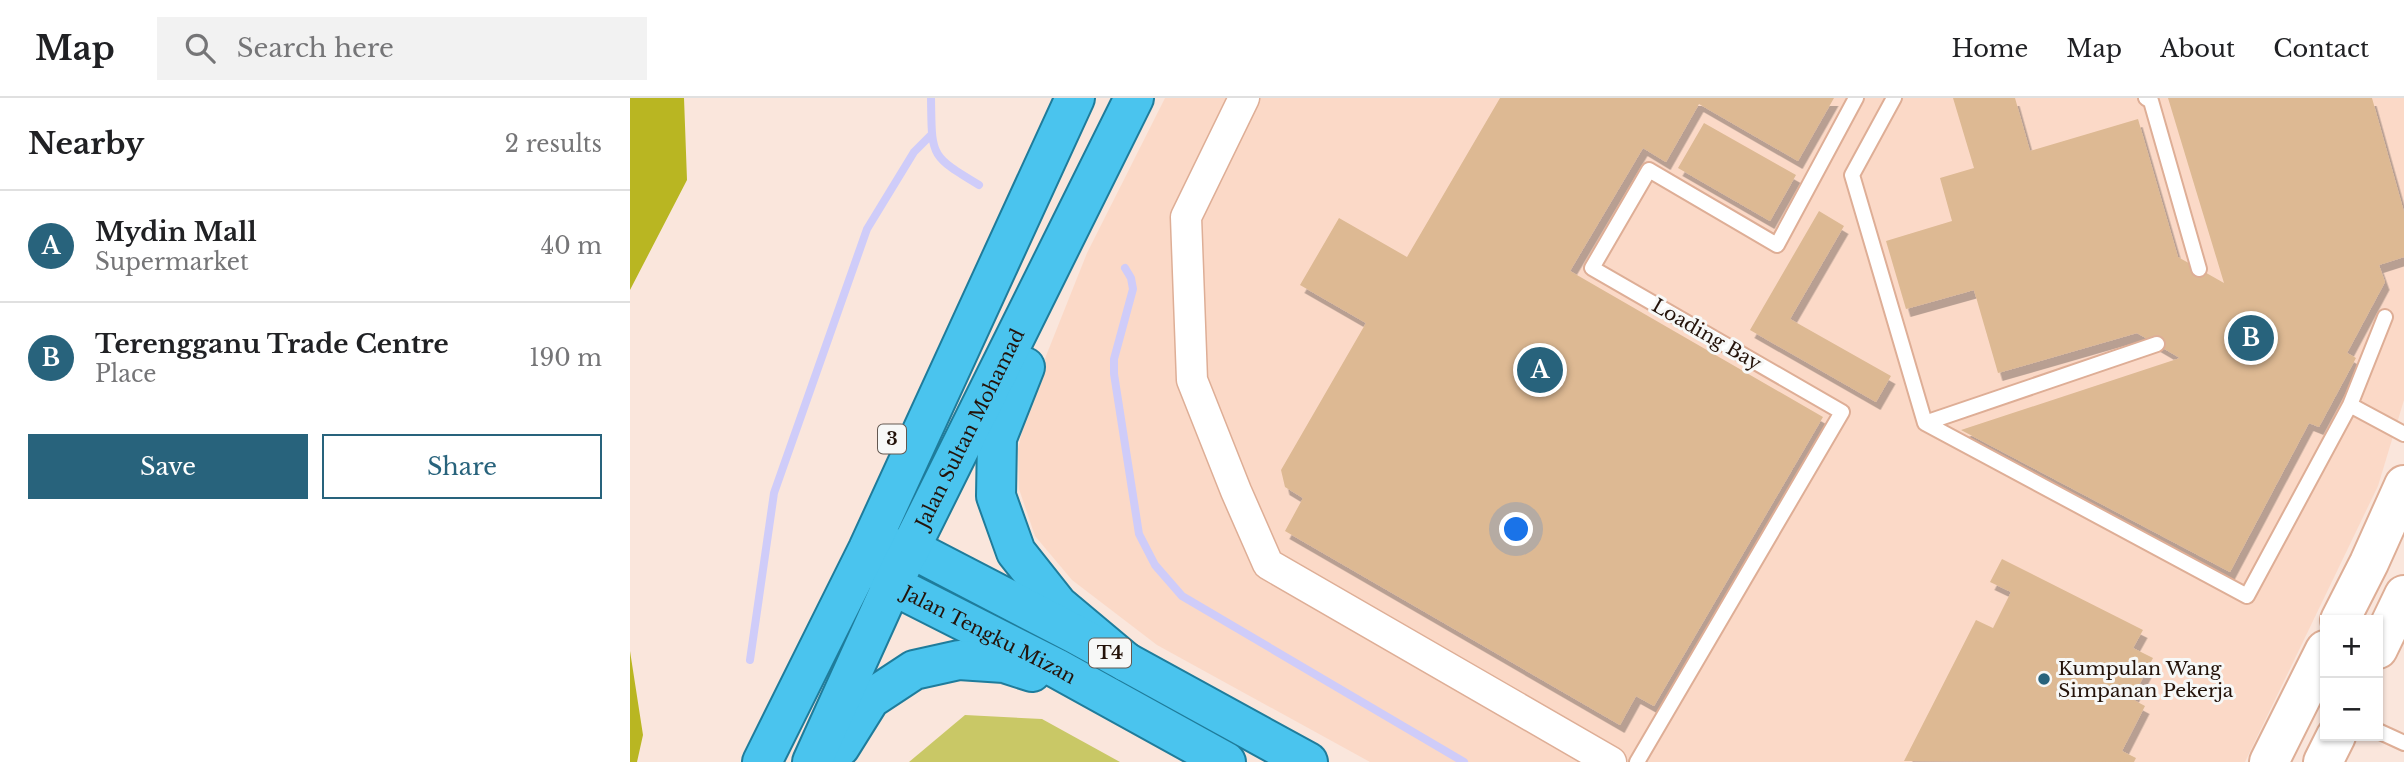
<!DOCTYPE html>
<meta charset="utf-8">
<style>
:root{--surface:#fff;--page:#f2f2f2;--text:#202124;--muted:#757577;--line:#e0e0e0;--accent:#28637c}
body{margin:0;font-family:"Libre Baskerville",serif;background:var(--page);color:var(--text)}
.controls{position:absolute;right:21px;bottom:21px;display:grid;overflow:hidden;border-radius:0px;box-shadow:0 2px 5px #0004}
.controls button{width:63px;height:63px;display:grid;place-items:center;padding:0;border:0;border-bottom:2px solid var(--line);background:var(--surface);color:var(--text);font:35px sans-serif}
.you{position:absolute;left:887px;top:432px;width:24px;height:24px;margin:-18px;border:5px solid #fff;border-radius:50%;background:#1a73e8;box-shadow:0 0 0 10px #1a73e833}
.badge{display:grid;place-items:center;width:46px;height:46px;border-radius:50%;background:var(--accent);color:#fff;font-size:23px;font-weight:700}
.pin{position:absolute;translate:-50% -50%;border:4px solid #fff;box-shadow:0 2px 7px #0006}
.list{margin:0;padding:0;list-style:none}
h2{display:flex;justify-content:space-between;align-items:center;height:91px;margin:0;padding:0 28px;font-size:30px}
h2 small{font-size:23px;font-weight:400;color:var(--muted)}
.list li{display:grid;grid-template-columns:46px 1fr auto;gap:21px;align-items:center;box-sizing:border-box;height:112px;padding:0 28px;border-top:2px solid var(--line)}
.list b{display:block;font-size:26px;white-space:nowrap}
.list p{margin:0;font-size:23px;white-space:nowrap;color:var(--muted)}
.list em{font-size:23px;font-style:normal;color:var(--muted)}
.actions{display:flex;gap:14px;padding:21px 28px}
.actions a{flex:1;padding:16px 0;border:2px solid var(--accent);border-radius:0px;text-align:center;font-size:24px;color:var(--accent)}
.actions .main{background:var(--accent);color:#fff}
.icon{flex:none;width:38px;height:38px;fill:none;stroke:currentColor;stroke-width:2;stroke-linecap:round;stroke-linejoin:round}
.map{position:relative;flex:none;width:1774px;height:664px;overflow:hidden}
header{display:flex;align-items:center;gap:42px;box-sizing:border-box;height:98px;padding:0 35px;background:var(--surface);border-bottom:2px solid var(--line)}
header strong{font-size:33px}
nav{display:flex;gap:38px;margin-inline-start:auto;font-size:24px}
.search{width:490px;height:63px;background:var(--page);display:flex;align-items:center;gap:18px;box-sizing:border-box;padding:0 24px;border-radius:0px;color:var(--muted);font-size:26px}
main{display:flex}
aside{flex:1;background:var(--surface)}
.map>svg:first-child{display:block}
.built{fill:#fbd9c7}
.green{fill:#c9c866}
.forest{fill:#b9b622}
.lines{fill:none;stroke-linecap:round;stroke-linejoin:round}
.stream{stroke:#cfccf9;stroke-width:8}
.building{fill:#ddb993;filter:url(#shadow)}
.service-casing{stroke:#deae96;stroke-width:18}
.minor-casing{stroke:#deae96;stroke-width:33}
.secondary-casing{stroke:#deae96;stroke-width:42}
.trunk-casing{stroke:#1f7c9b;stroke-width:42}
.service{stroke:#fff;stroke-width:14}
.minor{stroke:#fff;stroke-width:30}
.secondary{stroke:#fff;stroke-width:38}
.trunk{stroke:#4ac4ee;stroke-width:38}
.poi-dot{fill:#28637c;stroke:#f7f8f7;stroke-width:2.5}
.labels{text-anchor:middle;stroke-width:6;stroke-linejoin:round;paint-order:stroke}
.shield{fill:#f7f8f7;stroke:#635851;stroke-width:2}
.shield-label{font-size:18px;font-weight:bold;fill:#24130a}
.street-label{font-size:19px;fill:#24130a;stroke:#f7f8f7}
.poi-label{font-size:19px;fill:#24130a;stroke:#f7f8f7;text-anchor:start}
</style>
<header>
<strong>Map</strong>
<div class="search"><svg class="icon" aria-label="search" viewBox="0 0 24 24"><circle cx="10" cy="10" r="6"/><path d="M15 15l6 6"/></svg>Search here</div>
<nav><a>Home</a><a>Map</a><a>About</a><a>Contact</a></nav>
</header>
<main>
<aside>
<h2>Nearby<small>2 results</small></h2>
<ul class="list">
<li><span class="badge">A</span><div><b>Mydin Mall</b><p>Supermarket</p></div><em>40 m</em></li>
<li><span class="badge">B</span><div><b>Terengganu Trade Centre</b><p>Place</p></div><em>190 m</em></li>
</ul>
<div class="actions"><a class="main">Save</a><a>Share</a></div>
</aside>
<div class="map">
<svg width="1774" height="664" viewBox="0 0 1774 664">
<defs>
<filter id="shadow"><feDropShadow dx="4.5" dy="8" stdDeviation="0" flood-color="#0004"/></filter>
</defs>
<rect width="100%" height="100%" fill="#fae6dc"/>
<path class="built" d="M535,0h1239v302l-26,86 -133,276h-875l-213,-117 -85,-65 -37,-44 -16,-47 -1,-40 9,-39 19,-54 41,-103z"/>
<path class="green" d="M335,617l77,4 78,43h-211z"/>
<path class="forest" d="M0,0h54l3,82 -57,110z
M0,553l13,84 -6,27h-7z"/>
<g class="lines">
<path class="stream" d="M301,0c1,58 -2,57 48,87
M495,170l6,10 2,11 -19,70v15l25,160 16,31 27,31 282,166
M120,562l24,-167 93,-264 47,-77 17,-17"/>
</g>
<path class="building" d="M870,0h334l-36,63 -99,-57 -33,58 -23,-14 -73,123 253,146 -169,289 -18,-10 -16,29 -335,-194 18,-33 -18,-11 -4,-17 85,-147 -66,-38 39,-67 68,39z
M1323,0h62l15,53 108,-32 40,138 46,26 -56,-185h204l32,114v45l-25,8 6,17 -38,71 9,5 -37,69 -10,-4 -79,149 -269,-142 219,-72 -43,-25 -139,40 -24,-83 -68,19 -20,-68 66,-20 -12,-43 34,-10z
M1074,25l92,52 -26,46 -92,-53z
M1189,113l25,15 -54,93 101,57 -15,26 -126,-72z
M1372,461l141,71 -10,18 20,10 -21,41 13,7 -23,45 14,7 -2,4 -230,-1 72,-141 17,8 18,-36 -21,-10z"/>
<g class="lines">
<g class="service-casing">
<path id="service" d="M1264,0l-42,77 73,248 322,173 103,-191 54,29
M1516,0l5,3 48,168
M1720,307l35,-88
M1295,325l232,-79
M1748,633l26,12
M1007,664l205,-350 -250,-144 57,-98 128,75 79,-147"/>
</g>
<g class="minor-casing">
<path id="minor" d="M614,0l-58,119 6,163 44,111 32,73 343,198"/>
</g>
<g class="secondary-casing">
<path id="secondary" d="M1710,522l29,-57 35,-78
M1748,551l26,-54
M1639,664l56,-112
M1693,664l13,-26"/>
</g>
<g class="trunk-casing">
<g id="trunk">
<path d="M395,269l-28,71 -1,58 20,56 42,53 68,57"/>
<path d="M255,451l25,-1 165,86 233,128"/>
<path id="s1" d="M247,466l15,21 164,83 170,94"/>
<path d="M210,649l30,-48 44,-29 45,-10 45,3 28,9"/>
<path d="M132,664l106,-213 207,-451"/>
<path id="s2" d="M182,664l80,-177 242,-487"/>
</g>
</g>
<use href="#service" class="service"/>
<use href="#minor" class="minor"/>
<use href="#secondary" class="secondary"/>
<use href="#trunk" class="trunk"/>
</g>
<circle class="poi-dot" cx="1414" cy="581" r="7"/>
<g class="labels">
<g class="shield">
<rect x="248" y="326.5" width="28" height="29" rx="5"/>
<rect x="459" y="540.5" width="42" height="29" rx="5"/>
</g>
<g class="shield-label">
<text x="262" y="347">3</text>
<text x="480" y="561">T4</text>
</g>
<g class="street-label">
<text transform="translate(1077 236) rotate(30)" y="7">Loading Bay</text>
<text dy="7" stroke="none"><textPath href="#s2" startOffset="369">Jalan Sultan Mohamad</textPath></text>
<text dy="7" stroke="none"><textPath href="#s1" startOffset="135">Jalan Tengku Mizan</textPath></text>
</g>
<g class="poi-label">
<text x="1428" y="577">Kumpulan Wang<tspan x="1428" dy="22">Simpanan Pekerja</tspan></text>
</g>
</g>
</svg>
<div class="controls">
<button>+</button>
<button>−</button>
</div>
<div class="you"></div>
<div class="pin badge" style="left:910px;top:272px">A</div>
<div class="pin badge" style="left:1621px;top:240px">B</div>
</div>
</main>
